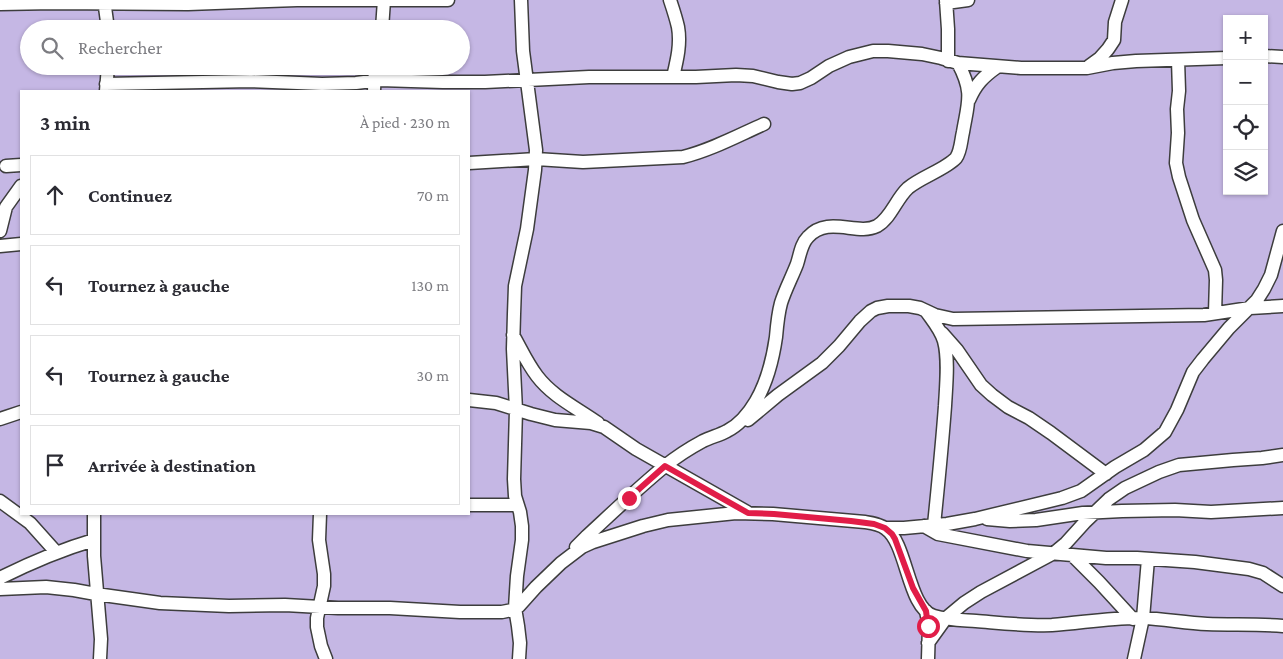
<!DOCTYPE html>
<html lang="fr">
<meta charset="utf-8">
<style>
:root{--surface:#fff;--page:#f2f2f3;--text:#2b2b33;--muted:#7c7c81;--line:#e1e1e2}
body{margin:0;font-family:"Crimson Pro",serif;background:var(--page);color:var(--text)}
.controls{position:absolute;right:15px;top:15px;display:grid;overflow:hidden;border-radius:0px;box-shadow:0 1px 4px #0004}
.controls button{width:45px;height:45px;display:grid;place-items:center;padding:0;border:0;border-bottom:1px solid var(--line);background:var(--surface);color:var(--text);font:25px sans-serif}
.stop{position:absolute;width:15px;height:15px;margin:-11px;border:4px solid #e11d48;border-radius:50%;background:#fff}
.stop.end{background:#e11d48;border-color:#fff;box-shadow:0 1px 5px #0008}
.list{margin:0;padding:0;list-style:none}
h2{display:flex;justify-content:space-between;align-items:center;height:65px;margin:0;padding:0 20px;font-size:21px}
h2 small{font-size:16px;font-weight:400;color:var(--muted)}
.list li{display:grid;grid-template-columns:32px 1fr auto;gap:15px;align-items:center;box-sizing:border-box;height:80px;margin:0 10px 10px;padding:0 10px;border:1px solid var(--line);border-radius:0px}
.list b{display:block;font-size:19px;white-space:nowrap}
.list em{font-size:16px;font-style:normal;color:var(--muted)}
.icon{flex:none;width:28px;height:28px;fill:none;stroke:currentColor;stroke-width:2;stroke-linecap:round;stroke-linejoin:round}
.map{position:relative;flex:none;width:1283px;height:659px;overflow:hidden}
.search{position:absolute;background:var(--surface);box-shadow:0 1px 4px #0004;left:20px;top:20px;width:450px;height:55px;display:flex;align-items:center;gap:12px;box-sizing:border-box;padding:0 18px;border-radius:28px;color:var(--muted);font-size:19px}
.panel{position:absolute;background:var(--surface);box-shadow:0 1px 4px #0004;left:20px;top:90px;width:450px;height:425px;border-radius:0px}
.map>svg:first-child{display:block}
.green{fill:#c5b7e4;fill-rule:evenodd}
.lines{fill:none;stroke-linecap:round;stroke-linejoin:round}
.street-casing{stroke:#3d3d3d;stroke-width:15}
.street{stroke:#fff;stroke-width:12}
.route{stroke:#e11d48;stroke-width:6}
</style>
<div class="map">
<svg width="1283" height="659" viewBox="0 0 1283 659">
<rect width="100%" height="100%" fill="#e9f1fd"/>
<path class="green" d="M0,0h1283v659h-1283zM1227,19h37v172h-37zM29,29h432v37h-432zM21,91h448v423h-448z"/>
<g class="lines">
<g class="street-casing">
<path id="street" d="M104,0l4,29
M670,0c3,9 6,18 8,27 3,17 -1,33 -5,50
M946,0l2,29v32
M946,3l22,-3
M0,4l54,-1 134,1 109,-4h151
M382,29l2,-29
M1264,56l19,1
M1178,60l1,31 -2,18 1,24 -2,30 3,14 14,43 22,50 1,10 -1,33
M1089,66l11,-8 8,-9 6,-9 1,-18 7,-22
M106,84l145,-3 71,3 34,-1 24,-3 63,2h42l104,-5h107l40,-2 17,1 25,6 14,2 8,-1 11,-5 18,-12 20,-9 24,-6h15l34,3 19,4 17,5 63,5h66l26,-5 23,-2 91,-3
M106,91l2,-25
M374,91l1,-25
M969,100c7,-16 14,-23 28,-33
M469,163l67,-4 47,3 100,-5c28,-7 54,-21 81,-33
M6,166l15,-1
M0,231l6,-24 15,-21
M0,246l21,-2
M926,311c7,10 15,19 18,30 5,18 2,46 1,65 -3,40 -7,80 -11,119
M942,333l15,17 24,35 11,10 16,12 21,11 22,15 55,41
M513,335c8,14 14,28 24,41 16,21 40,32 61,47
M469,400l27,3 35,11 24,6 36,3 13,4 32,22 111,63
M0,419l21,-7
M748,420l30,-25 44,-32 17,-17 21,-25 11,-10 6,-3 11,-2h21l11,2 15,7 18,4 251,-4 46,-7 33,-2
M0,501l30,22 26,29
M469,505h48
M94,514v42l7,83 -1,20
M320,514l-1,26 5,34v12l-7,32v9l4,19 5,13
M987,519l23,2 26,-1 47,-7 39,-2 53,-1 36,2 72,-4
M924,526l14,8 89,17 79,7h31l58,4 54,7 14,4 20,13
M885,528h19l43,-4 28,-5 87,-21 19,-7 34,-24 29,-17 21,-18 12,-22 16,-38 10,-13 26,-31 28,-28 7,-11 7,-14 12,-44
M576,547l10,-10c26,-24 52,-49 79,-71 11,-9 25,-18 38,-25 8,-4 17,-6 24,-10 12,-6 22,-18 29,-30 11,-19 17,-43 20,-64 1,-12 2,-23 5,-34 4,-13 11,-26 16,-39 3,-9 4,-20 11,-27 20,-22 49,-1 69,-11 14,-8 19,-27 31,-38 13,-11 38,-19 48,-30 5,-7 5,-18 7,-26 5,-30 11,-39 -5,-69
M1072,555l27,27 34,37
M0,578c32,-16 60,-28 94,-38
M0,589l46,-2 28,3 22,4 64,9 69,3 56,-1 53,3h52l70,4h42l10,-2 7,-4 17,-19 25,-24 21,-16 11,-5 50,-16 25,-6 68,-7 37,1 92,8c7,1 15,2 21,7 21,14 22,80 48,87 14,4 28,4 42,5 25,2 51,5 76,4 30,-2 60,-8 91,-7 21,1 43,5 64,6 25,1 51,0 76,2
M926,611l3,15 -1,33
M928,643l18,-25 18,-15 17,-11 73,-39 12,-10 19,-21 24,-23 16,-11 34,-16 20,-7 54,-5 29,-2 21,-3
M519,659l1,-16 -2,-17 -3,-18 2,-32 5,-36v-14l-2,-14 -5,-16 -1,-17 2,-69 -3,-61 1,-35 1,-28 12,-57 8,-59 1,-20 -13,-99 -2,-51
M1134,659l9,-41 5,-59"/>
</g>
<use href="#street" class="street"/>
</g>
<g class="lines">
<path class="route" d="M629,498l36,-32 83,47 26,1 77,7 23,3 11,4 7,6 3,5 18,49 13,23 2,15"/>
</g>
</svg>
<div class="controls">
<button>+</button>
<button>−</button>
<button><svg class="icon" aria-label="locate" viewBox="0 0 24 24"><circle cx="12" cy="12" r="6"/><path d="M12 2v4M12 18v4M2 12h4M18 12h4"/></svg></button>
<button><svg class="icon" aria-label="layers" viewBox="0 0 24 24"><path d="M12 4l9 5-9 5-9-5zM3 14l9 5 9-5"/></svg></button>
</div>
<div class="stop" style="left:928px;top:626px"></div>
<div class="stop end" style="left:629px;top:498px"></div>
<div class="search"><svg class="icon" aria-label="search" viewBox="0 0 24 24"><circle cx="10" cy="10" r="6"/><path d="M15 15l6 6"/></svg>Rechercher</div>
<section class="panel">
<h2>3 min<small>À pied · 230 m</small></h2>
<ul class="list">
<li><svg class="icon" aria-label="ahead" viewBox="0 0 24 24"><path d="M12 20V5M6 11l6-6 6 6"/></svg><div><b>Continuez</b></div><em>70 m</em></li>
<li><svg class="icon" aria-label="left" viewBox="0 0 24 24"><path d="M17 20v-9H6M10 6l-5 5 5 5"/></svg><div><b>Tournez à gauche</b></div><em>130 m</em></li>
<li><svg class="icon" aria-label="left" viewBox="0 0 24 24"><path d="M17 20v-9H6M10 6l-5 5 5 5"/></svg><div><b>Tournez à gauche</b></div><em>30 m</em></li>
<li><svg class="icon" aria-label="arrive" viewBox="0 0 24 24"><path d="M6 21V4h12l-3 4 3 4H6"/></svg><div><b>Arrivée à destination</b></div></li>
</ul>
</section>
</div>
